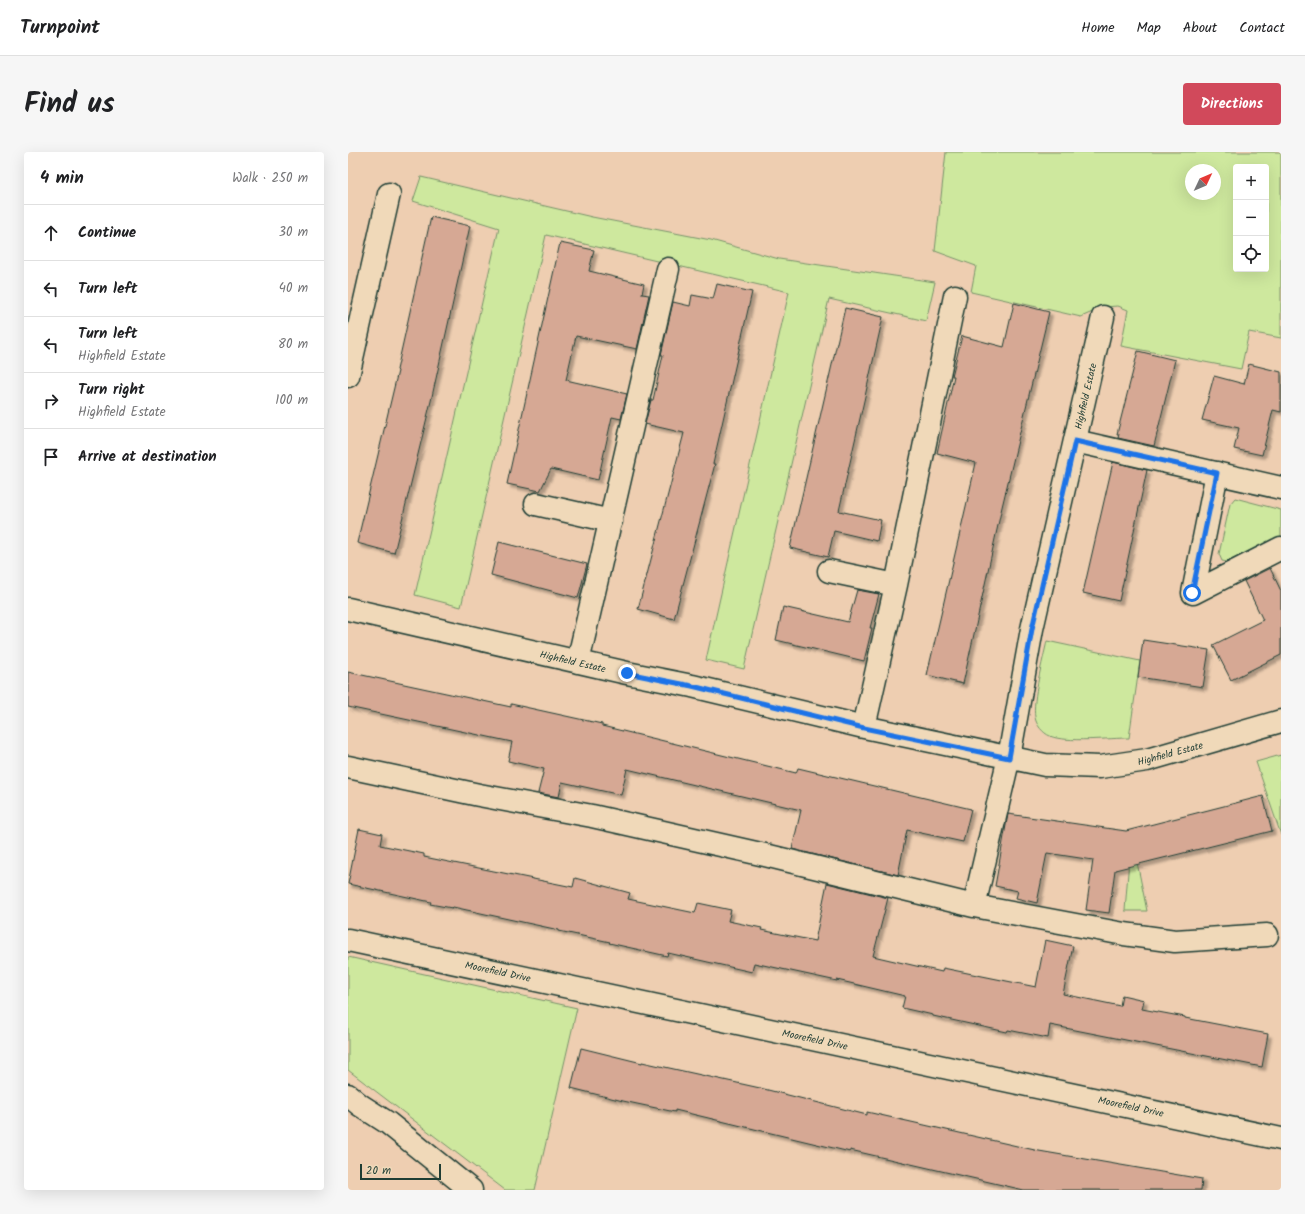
<!DOCTYPE html>
<meta charset="utf-8">
<style>
:root{--surface:#fff;--page:#f6f6f6;--text:#202124;--muted:#757577;--line:#e0e0e0;--accent:#d1495b}
body{margin:0;font-family:Kalam,sans-serif;background:var(--page);color:var(--text)}
.controls{position:absolute;right:12px;top:12px;display:grid;overflow:hidden;border-radius:4px;box-shadow:0 4px 16px #0002}
.controls button{width:36px;height:36px;display:grid;place-items:center;padding:0;border:0;border-bottom:1px solid var(--line);background:var(--surface);color:var(--text);font:20px sans-serif}
.compass{position:absolute;left:837px;top:12px;width:36px;height:36px;border-radius:50%;background:var(--surface);box-shadow:0 4px 16px #0002;rotate:46deg}
.scale{position:absolute;left:12px;bottom:10px;width:81px;box-sizing:border-box;padding-left:4px;border:2px solid #1f3d34;border-top:0;font-size:11px;line-height:14px;white-space:nowrap;color:#1f3d34;-webkit-text-stroke:3px #f0d9b9;paint-order:stroke}
.stop{position:absolute;width:12px;height:12px;margin:-9px;border:3px solid #1a73e8;border-radius:50%;background:#fff}
.stop.end{background:#1a73e8;border-color:#fff;box-shadow:0 1px 4px #0008}
.list{margin:0;padding:0;list-style:none}
h2{display:flex;justify-content:space-between;align-items:center;height:52px;margin:0;padding:0 16px;font-size:17px}
h2 small{font-size:13px;font-weight:400;color:var(--muted)}
.list li{display:grid;grid-template-columns:26px 1fr auto;gap:12px;align-items:center;box-sizing:border-box;height:56px;padding:0 16px;border-top:1px solid var(--line)}
.list b{display:block;font-size:15px;white-space:nowrap}
.list p{margin:0;font-size:13px;white-space:nowrap;color:var(--muted)}
.list em{font-size:13px;font-style:normal;color:var(--muted)}
.icon{flex:none;width:22px;height:22px;fill:none;stroke:currentColor;stroke-width:2;stroke-linecap:round;stroke-linejoin:round}
.map{position:relative;flex:none;width:933px;height:1038px;overflow:hidden;border-radius:4px}
header{display:flex;align-items:center;gap:24px;box-sizing:border-box;height:56px;padding:0 20px;background:var(--surface);border-bottom:1px solid var(--line)}
header strong{font-size:19px}
nav{display:flex;gap:22px;margin-inline-start:auto;font-size:14px}
.intro{display:flex;align-items:center;justify-content:space-between;box-sizing:border-box;height:96px;padding:0 24px}
h1{margin:0;font-size:28px}
.button{padding:10px 18px;border-radius:4px;background:var(--accent);color:#fff;font-size:14px;font-weight:700}
main{display:flex;gap:24px;padding:0 24px}
aside{flex:1;background:var(--surface);border-radius:4px;box-shadow:0 4px 16px #0002}
.map>svg:first-child{display:block}
.green{fill:#cee89e;stroke:#769269;fill-rule:evenodd}
.building{fill:#d6a894;stroke:#1f3d34;filter:url(#shadow)}
.lines{fill:none;stroke-linecap:round;stroke-linejoin:round}
.minor-casing{stroke:#1f3d34;stroke-width:25}
.minor{stroke:#f0d9b9;stroke-width:22}
.route{stroke:#1a73e8;stroke-width:5}
.labels{text-anchor:middle;stroke-width:3;stroke-linejoin:round;paint-order:stroke}
.street-label{font-size:10px;fill:#1f3d34;stroke:#f0d9b9}
</style>
<header>
<strong>Turnpoint</strong>
<nav><a>Home</a><a>Map</a><a>About</a><a>Contact</a></nav>
</header>
<div class="intro"><h1>Find us</h1><a class="button">Directions</a></div>
<main>
<aside>
<h2>4 min<small>Walk · 250 m</small></h2>
<ul class="list">
<li><svg class="icon" aria-label="ahead" viewBox="0 0 24 24"><path d="M12 20V5M6 11l6-6 6 6"/></svg><div><b>Continue</b></div><em>30 m</em></li>
<li><svg class="icon" aria-label="left" viewBox="0 0 24 24"><path d="M17 20v-9H6M10 6l-5 5 5 5"/></svg><div><b>Turn left</b></div><em>40 m</em></li>
<li><svg class="icon" aria-label="left" viewBox="0 0 24 24"><path d="M17 20v-9H6M10 6l-5 5 5 5"/></svg><div><b>Turn left</b><p>Highfield Estate</p></div><em>80 m</em></li>
<li><svg class="icon" aria-label="right" viewBox="0 0 24 24"><path d="M7 20v-9h11M14 6l5 5-5 5"/></svg><div><b>Turn right</b><p>Highfield Estate</p></div><em>100 m</em></li>
<li><svg class="icon" aria-label="arrive" viewBox="0 0 24 24"><path d="M6 21V4h12l-3 4 3 4H6"/></svg><div><b>Arrive at destination</b></div></li>
</ul>
</aside>
<div class="map">
<svg width="933" height="1038" viewBox="0 0 933 1038">
<defs>
<filter id="shadow"><feDropShadow dx="3.5" dy="3.5" stdDeviation="1" flood-color="#0004"/></filter>
</defs>
<rect width="100%" height="100%" fill="#eeceb1"/>
<filter id="ink" filterUnits="userSpaceOnUse"><feTurbulence type="fractalNoise" baseFrequency=".025" numOctaves="2"/><feDisplacementMap in="SourceGraphic" scale="8" xChannelSelector="R" yChannelSelector="G"/><feConvolveMatrix kernelMatrix="1 2 1 2 8 2 1 2 1" color-interpolation-filters="sRGB"/></filter>
<g filter="url(#ink)">
<path class="green" d="M598,0h335v186l-32,-6 -8,37 -120,-23 7,-36 -10,-4 -14,1 -23,10 -110,-25 5,-26 -41,-15zM888,15h30v102h-30zM843,18h24v24h-24z
M73,25l171,40 119,23 68,19 156,23 -9,39 -97,-22 -85,370 -38,-9 83,-368 -243,-57 -85,372 -46,-12 84,-367 -86,-27z
M887,346l46,12v26l-54,26 -5,-1 -3,-7 11,-50z
M699,489l93,20 -11,77c-18,0 -64,5 -79,-2 -7,-3 -14,-11 -15,-19 -3,-17 8,-57 12,-76z
M933,603v80l-25,-73z
M783,681l16,78h-22z
M0,805l229,51 -42,182h-30l-157,-120z"/>
<path class="building" d="M83,65l39,9 -39,175 -37,152 -37,-10 41,-172 -1,-1z
M212,91l34,7 -5,21 55,13 -2,10 7,1 -12,54 -61,-13 -10,44 61,14 -6,25 -9,-2 -14,63 -47,-11 -11,22 -33,-7z
M369,132l35,8 -39,172h2l-41,155 -36,-10 46,-176 -39,-9 6,-24h2l10,-45h-2l12,-53 17,4 2,-11 21,4z
M666,151l35,9 -47,195 -39,177 -36,-9 49,-212 -39,-10 17,-77h-2l10,-40 42,11z
M497,156l38,9 -44,194 42,9 -4,21 -43,-10 -6,26 -38,-9z
M790,199l37,9 -21,86 -36,-8 1,-4h-2z
M901,212l32,8v40l-8,-2 -11,45 -28,-6 5,-21 -37,-8 12,-44 30,8z
M765,310l34,8 -28,131 -36,-8z
M151,390l88,22 -9,34 -87,-23z
M922,416l11,23v64l-50,25 -18,-35 50,-25 -19,-39z
M509,438l22,4 -9,34h2l-8,33 -88,-21 7,-33 65,15z
M795,488l66,10 -6,37 -65,-10z
M0,520l163,35v-3l91,20v2l194,47 2,-5 173,41 -8,33 -56,-12 -9,45 -106,-26 9,-39 -174,-41 -6,26 -59,-13 -3,15 -21,-4 6,-24 -36,-8 4,-19 -164,-35z
M915,644l9,35 -157,39 -6,43 -23,-3 7,-50 -46,-7 -10,50 -21,-5 2,-7 -23,-5 13,-72 118,17z
M11,677l23,5 -2,11 44,9v3l149,30 2,-9 55,15 -2,6 67,14 3,-10 33,7 -3,11 34,7 -1,2 54,11 12,-58 61,15 -15,58 69,16 1,-4 93,19 9,-47 28,6 -10,48 57,12 2,-11 22,5 -2,9 43,8v1l83,16 -6,33 -212,-42 -2,13 -40,-8 -1,2 -74,-16v-1l-31,-7 3,-12 -68,-16v1l-83,-18 -2,9 -84,-19 -1,3 -58,-13 1,-1 -51,-11v-1l-106,-23 -1,1 -22,-4 1,-2 -83,-18z
M233,896l61,15v-1l118,26 107,27v-3l172,39 163,28 -1,11h-177l-174,-40v2l-175,-42v2l-52,-11 -52,-13z"/>
<g class="lines">
<g class="minor-casing">
<path id="minor" d="M0,224l41,-182
M727,289l206,47
M869,321l-24,120 88,-45
M188,352l75,17
M481,419l67,14
M0,457l279,64 65,13 172,41 181,38 55,2 47,-7 134,-39
M230,510l90,-393
M516,575l32,-142 59,-289
M0,615l131,28 113,21 173,39 209,51 35,-149 23,-128 71,-312
M626,754l150,28 51,7 92,-6
M0,788l933,199
M0,943l12,10 28,18 83,67"/>
</g>
<use href="#minor" class="minor"/>
</g>
</g>
<g class="lines" filter="url(#ink)">
<path class="route" d="M279,521l65,13 172,42 145,30 23,-129 43,-188 142,32 -25,120"/>
</g>
<g class="labels">
<g class="street-label">
<text transform="translate(737 244) rotate(-77)" y="4">Highfield Estate</text>
<text transform="translate(225 509) rotate(13)" y="4">Highfield Estate</text>
<text transform="translate(822 601) rotate(-15)" y="4">Highfield Estate</text>
<text transform="translate(150 819) rotate(12)" y="4">Moorefield Drive</text>
<text transform="translate(467 887) rotate(12)" y="4">Moorefield Drive</text>
<text transform="translate(783 954) rotate(12)" y="4">Moorefield Drive</text>
</g>
</g>
</svg>
<div class="controls">
<button>+</button>
<button>−</button>
<button><svg class="icon" aria-label="locate" viewBox="0 0 24 24"><circle cx="12" cy="12" r="6"/><path d="M12 2v4M12 18v4M2 12h4M18 12h4"/></svg></button>
</div>
<svg class="compass" viewBox="-18 -18 36 36"><path d="M0-13l5 13h-10z" fill="#e53935"/><path d="M0 13l5-13h-10z" fill="#757577"/></svg>
<div class="scale">20 m</div>
<div class="stop" style="left:844px;top:441px"></div>
<div class="stop end" style="left:279px;top:521px"></div>
</div>
</main>
